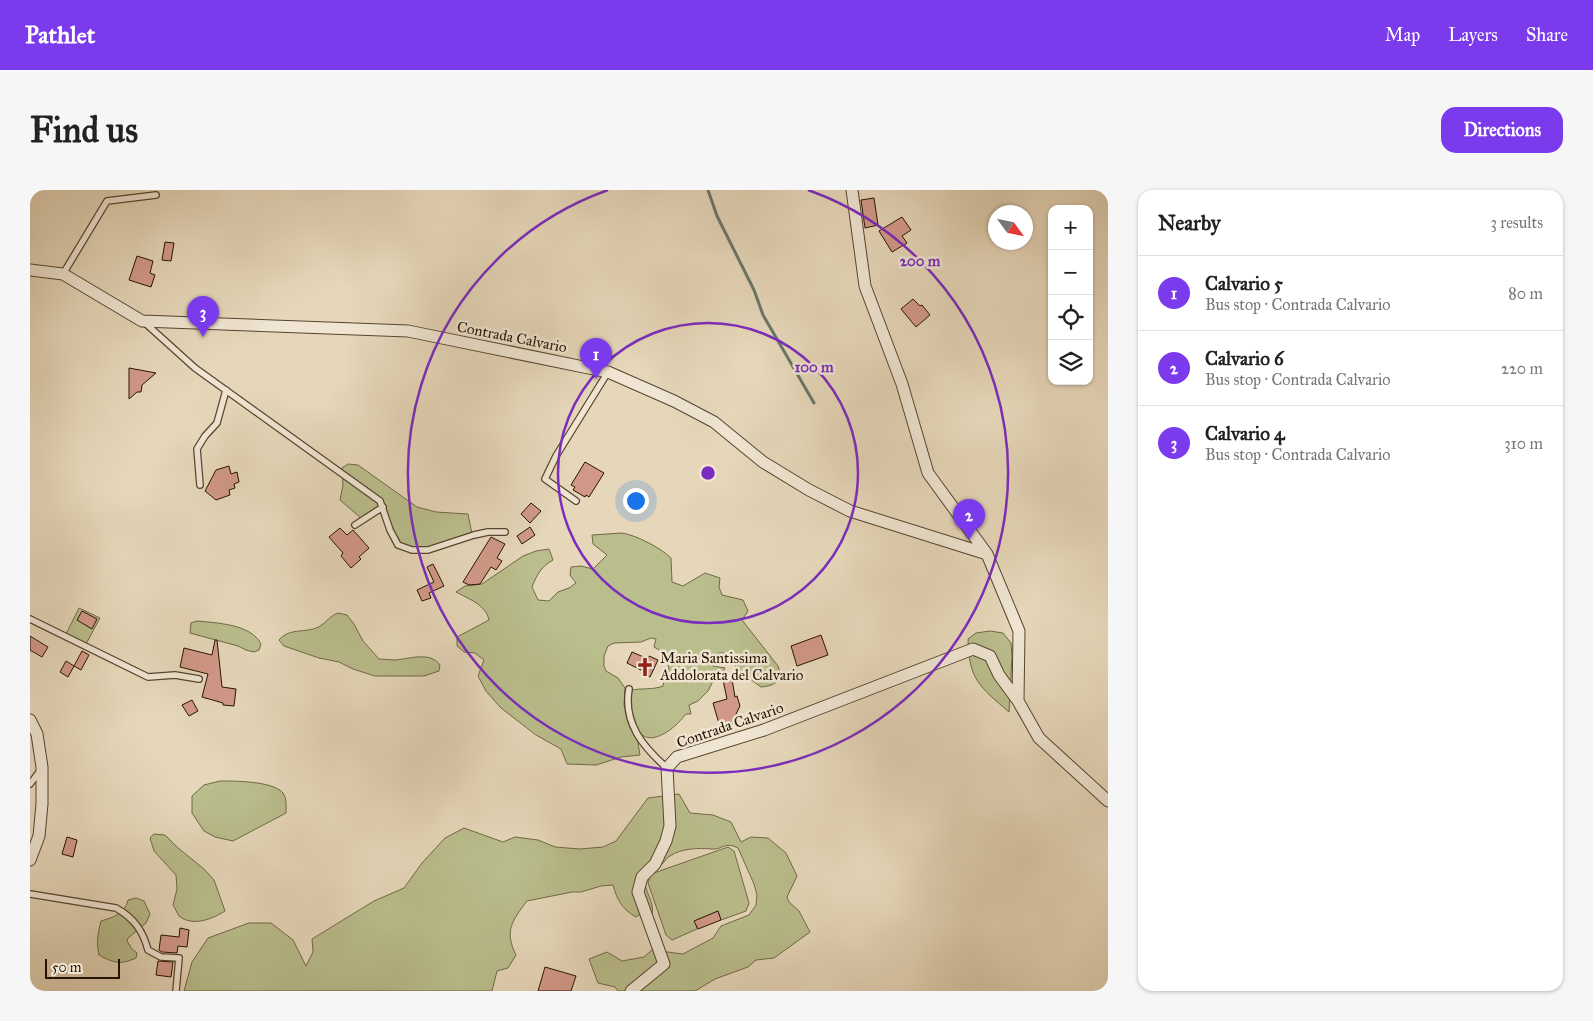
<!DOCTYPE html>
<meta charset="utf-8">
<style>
:root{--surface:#fff;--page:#f6f6f6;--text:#222;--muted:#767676;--line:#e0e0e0;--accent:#7c3aed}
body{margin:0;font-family:"IM FELL Great Primer",serif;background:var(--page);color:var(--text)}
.controls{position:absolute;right:15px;top:15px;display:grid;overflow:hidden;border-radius:10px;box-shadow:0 1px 4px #0004}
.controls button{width:45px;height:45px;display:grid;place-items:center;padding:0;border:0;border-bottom:1px solid var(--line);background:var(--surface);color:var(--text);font:25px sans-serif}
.compass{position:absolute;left:958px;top:15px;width:45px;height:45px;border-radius:50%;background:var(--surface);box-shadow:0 1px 4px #0004;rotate:123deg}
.scale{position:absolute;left:15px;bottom:12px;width:75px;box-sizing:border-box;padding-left:5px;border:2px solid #261400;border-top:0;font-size:14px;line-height:18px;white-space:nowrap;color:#261400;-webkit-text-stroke:4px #efe5d2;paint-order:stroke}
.you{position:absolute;left:605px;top:310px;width:18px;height:18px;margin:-12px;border:4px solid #fff;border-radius:50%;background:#1a73e8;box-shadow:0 0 0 8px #1a73e833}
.badge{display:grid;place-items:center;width:32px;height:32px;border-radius:50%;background:var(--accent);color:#fff;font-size:16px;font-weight:700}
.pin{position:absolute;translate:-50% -41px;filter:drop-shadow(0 1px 2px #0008)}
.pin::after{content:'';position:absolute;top:26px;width:18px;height:15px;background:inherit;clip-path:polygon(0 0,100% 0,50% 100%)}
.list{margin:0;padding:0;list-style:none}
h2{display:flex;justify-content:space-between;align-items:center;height:65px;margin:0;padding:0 20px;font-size:21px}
h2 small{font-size:16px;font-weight:400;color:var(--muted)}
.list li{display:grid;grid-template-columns:32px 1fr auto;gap:15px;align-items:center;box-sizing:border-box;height:75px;padding:0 20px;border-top:1px solid var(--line)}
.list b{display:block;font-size:19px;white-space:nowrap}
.list p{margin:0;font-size:16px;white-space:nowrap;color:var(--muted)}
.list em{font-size:16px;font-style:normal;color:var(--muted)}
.icon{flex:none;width:28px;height:28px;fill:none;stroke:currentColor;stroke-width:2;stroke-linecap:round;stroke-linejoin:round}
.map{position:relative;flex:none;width:1078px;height:801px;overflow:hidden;border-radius:15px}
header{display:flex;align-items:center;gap:30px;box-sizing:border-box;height:70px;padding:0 25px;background:var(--accent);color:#fff}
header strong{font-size:24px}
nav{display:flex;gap:28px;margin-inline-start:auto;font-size:18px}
.intro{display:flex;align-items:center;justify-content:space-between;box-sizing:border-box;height:120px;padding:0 30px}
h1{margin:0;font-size:35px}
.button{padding:12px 22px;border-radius:15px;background:var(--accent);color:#fff;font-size:18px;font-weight:700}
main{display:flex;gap:30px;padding:0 30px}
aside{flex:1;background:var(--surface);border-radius:15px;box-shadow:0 1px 4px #0004}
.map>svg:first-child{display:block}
.green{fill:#babd8c;stroke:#706846}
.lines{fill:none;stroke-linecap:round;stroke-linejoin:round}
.stream{stroke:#69776b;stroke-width:3}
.building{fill:#d29989;stroke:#261400}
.service-casing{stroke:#56452e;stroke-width:8}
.minor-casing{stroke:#56452e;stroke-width:13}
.service{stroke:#efe5d2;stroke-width:5.5}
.minor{stroke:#efe5d2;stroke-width:11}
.ring{fill:none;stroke:#7b2cbf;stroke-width:2.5}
.labels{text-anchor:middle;stroke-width:5;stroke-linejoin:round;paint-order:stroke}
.street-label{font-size:15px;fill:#261400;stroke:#efe5d2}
.poi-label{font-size:15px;fill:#261400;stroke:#efe5d2;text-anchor:start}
.centre{fill:#7b2cbf;stroke:#efe5d2;stroke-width:2.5}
.ring-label{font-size:15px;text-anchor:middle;font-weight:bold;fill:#7b2cbf;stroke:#efe5d2;stroke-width:5;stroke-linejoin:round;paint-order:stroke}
</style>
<header>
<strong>Pathlet</strong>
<nav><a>Map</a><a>Layers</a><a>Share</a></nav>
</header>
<div class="intro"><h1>Find us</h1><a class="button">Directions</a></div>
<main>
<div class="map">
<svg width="1078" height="801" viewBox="0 0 1078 801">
<rect width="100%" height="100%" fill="#e6d7ba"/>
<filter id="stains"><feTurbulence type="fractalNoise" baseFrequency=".004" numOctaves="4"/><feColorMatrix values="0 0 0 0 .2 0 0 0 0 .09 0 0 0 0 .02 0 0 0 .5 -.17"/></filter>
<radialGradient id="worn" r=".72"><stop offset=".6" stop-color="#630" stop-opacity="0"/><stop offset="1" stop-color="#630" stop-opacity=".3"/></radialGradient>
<path class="green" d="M318,274l10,1 59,42 19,5 32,2 4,20c-19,7 -61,27 -76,5 -6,-10 -9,-25 -14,-36l-21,15 -21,-18 3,-15 -1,-17z
M592,343c14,2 39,15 49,25l1,24 11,4 22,-13 15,5 -1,9 3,8 21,5 5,11 -6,9 36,46 3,10c-5,9 -11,10 -20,11l-22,-16 -13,-18h-7l-7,6 1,7 12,2 -2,5 -9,6 -6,12 -10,10 -9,4 2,9h-5c-13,17 -43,40 -52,7 -4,-12 -5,-19 -2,-31 10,-2 21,0 31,-4l2,-11 4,-5c-1,-10 -6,-19 -15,-23l2,-8 -5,-1 -10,4 -27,1 -6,3 -4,10v10l2,5 12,7 7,10 -1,17 13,32 3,18 -19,2 -25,8 -29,-1 -6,-15 -25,-14 -35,-27 -15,-17 -8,-15 6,-16 -9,-7 -11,-1 -7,-6v-9l32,-17c-3,-15 -20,-21 -33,-28l9,-6 17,-2 41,-28 13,-5 13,-2 4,11c-11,6 -16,14 -21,27l6,13 11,1 9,-9 11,-4 7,-5 -6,-8 1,-8 10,-1 12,3 14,-14 -14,-11 -1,-9z
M49,418l21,10 -14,26 -20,-10z
M308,423l9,2 7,9 9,17 16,18c5,0 11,1 16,1 14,-1 35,-9 45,5l-1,6 -15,5h-49l-22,-7 -14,-7 -20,-4 -35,-12 -5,-6c10,-12 24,-7 37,-12 9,-3 13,-12 22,-15z
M167,431c20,2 54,3 64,23l-2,6 -5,2 -8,-2 -8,-4 -48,-13 1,-10z
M960,441l13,2 8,10 1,13 -3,56c-30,-26 -40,-32 -41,-73l8,-6z
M190,591c15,0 53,0 63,12 4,6 3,13 3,20l-53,28 -18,-4 -11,-6 -12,-18v-17l12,-11z
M649,604l11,19 23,2 18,7 10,20 10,-5 17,1 18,15 11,23 -10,21 2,5 10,9 11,21 -36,26 -18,2 -8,7 -33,12 -20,12h-77l-3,-4 -17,-4 -9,-24 18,-7 15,9 22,-4 8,-7 31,4 30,-16 8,-12 28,-11 7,-10 1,-10 -3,-11 -16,-36c-14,-7 -15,2 -26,1 -14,-1 -30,-1 -42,7 -4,2 -5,6 -8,8 -7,6 -15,6 -17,16 -1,11 10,22 7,34h-11l-5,3c-14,-8 -19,-17 -23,-32l-12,1 -20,6h-9l-45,9c-15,20 -23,30 -11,54l-8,13 -11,3 -5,20h-308l8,-29 16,-24 41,-15h22l22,17 13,26 7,-14 -1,-13 62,-38 30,-13 18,-25 23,-25 19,-10 39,14 12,-5 23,3 17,7 25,2 23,-2 13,-6 32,-43z
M124,644l11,1 13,13 26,21 10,11 11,31c-12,8 -33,16 -46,5 -2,-3 -4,-8 -6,-11l4,-16 -1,-14 -22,-24 -4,-13z
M698,657l6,4 15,52 -3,8 -25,9 -3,-9 -23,10 2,8 -25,11 -6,-5 -18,-52 3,-9z
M106,708l8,3 6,13 -4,9 -18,15 -1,3 5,8 5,4 -1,5c-15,7 -23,5 -37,-3 -3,-13 -1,-22 2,-34 13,-4 24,-7 27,-21z"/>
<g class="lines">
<path class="stream" d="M678,0l9,26 37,74 9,25 51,88"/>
</g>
<path class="building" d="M844,8l4,27 -13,3 -4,-28z
M872,27l9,13 -9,6 5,7 -15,9 -13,-21z
M135,52l9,1 -3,18 -9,-1z
M107,66l16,5 -3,12 5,2 -4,12 -22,-7z
M883,109l7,7 2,-1 8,10 -14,12 -15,-18z
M99,178l27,5 -14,12 -1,7h-4l-8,7z
M555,272l19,11 -15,24 -3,-2 -1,2 -12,-7 2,-3 -4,-2z
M199,276l2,8 6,-2 2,10 -5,2 1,4 -6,2 1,5 -14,5 -11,-9 11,-21z
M501,313l10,8 -11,12 -9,-9z
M500,337l5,8 -13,9 -5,-8z
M310,338l7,7 6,-5 16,18 -10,9 2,2 -10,9 -10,-12 2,-3 -14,-16z
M461,347l14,7 -8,14 5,3 -6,9 -5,-3 -11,17 -11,1 -6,-3z
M403,374l11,22 -15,7 2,5 -9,3 -5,-11 17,-8 -7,-15z
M52,421l15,8 -5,10 -15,-9z
M791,445l7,20 -31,11 -6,-20z
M0,446l18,11 -6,10 -12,-7z
M185,450h2l5,47 14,2 -2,17 -11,-1v-2l-21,-6 6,-23 -28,-7 4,-19 28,7z
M52,461l7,4 -8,15 -7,-4z
M602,462l16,7 1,-3 9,4 -8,17 -8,-4 1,-2 -16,-8z
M36,471l8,5 -6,11 -8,-5z
M702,489l3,18 2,-1 3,10 -4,8 2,8 -18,5 -7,-24 14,-4 -4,-19z
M162,510l6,11 -9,5 -7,-11z
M37,647l10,3 -4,17 -11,-3z
M688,721l3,9 -23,9 -4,-8z
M150,738l9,2 -2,17 -9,-1 -1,7 -15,-1 -3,-2 2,-15 18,2z
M128,771l15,1 -2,15 -15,-2z
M515,777l31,9 -5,15h-33z"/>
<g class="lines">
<g class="service-casing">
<path id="service" d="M33,84l44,-73 49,-6
M114,132l51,46 185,133 10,29 8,15 14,5h16l46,-15 14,-3h17
M170,295l-3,-36 8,-13 12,-13 9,-33
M546,311l-31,-22 11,-23 52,-84
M325,335l28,-18
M0,429l118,58 27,-2 24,4
M599,499c-6,34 14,58 38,79
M0,594l10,-13
M0,704l86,14c18,10 27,23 32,42l13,7 18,1 -3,33"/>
</g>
<g class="minor-casing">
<path id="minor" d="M822,0l13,96 37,98 26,89 59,81
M0,80l33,4 79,47 266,10 200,41 66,29 40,21 49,40 46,28 41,21 137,43 32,77 -1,70 21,37 69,63
M0,530l7,14 5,33v37l-3,32 -9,24
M601,801l33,-27 -26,-72 4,-15 13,-13 11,-23 4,-15 -3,-58 10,-11 87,-27 209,-81 17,7 9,19 19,26"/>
</g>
<use href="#service" class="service"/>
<use href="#minor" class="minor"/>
</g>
<g class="ring">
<circle cx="678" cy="283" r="150"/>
<path d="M778 0A300 300 0 1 1 578 0"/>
</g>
<defs>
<g id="church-bare" transform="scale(1.5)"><path d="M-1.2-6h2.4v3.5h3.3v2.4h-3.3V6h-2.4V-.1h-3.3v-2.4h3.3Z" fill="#8f2418" stroke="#efe5d2" stroke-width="2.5" paint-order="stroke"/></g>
</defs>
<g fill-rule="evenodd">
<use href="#church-bare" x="615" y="477"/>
</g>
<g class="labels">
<g class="street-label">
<text transform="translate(482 147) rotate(11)" y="5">Contrada Calvario</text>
<text transform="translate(700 535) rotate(-19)" y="5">Contrada Calvario</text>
</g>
<g class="poi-label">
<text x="630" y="473">Maria Santissima<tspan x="630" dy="17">Addolorata del Calvario</tspan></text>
</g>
</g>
<circle cx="678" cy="283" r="8" class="centre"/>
<g class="ring-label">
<text x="890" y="76">200 m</text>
<text x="784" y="182">100 m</text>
</g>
<rect width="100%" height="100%" filter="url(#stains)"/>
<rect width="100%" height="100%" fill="url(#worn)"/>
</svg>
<div class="controls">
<button>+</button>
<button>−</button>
<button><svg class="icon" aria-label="locate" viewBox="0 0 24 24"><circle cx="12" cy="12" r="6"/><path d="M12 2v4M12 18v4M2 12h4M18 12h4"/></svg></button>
<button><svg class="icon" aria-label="layers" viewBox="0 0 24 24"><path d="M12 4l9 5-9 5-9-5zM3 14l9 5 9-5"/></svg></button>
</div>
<svg class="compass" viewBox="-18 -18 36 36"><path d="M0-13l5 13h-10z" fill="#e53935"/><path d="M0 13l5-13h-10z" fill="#767676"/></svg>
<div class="scale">50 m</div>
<div class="you"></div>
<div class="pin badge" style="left:566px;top:189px">1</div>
<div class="pin badge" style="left:939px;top:350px">2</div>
<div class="pin badge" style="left:173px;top:147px">3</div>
</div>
<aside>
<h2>Nearby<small>3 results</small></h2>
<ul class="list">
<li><span class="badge">1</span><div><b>Calvario 5</b><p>Bus stop · Contrada Calvario</p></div><em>80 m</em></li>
<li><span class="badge">2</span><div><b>Calvario 6</b><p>Bus stop · Contrada Calvario</p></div><em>220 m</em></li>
<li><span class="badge">3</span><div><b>Calvario 4</b><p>Bus stop · Contrada Calvario</p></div><em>310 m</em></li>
</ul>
</aside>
</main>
